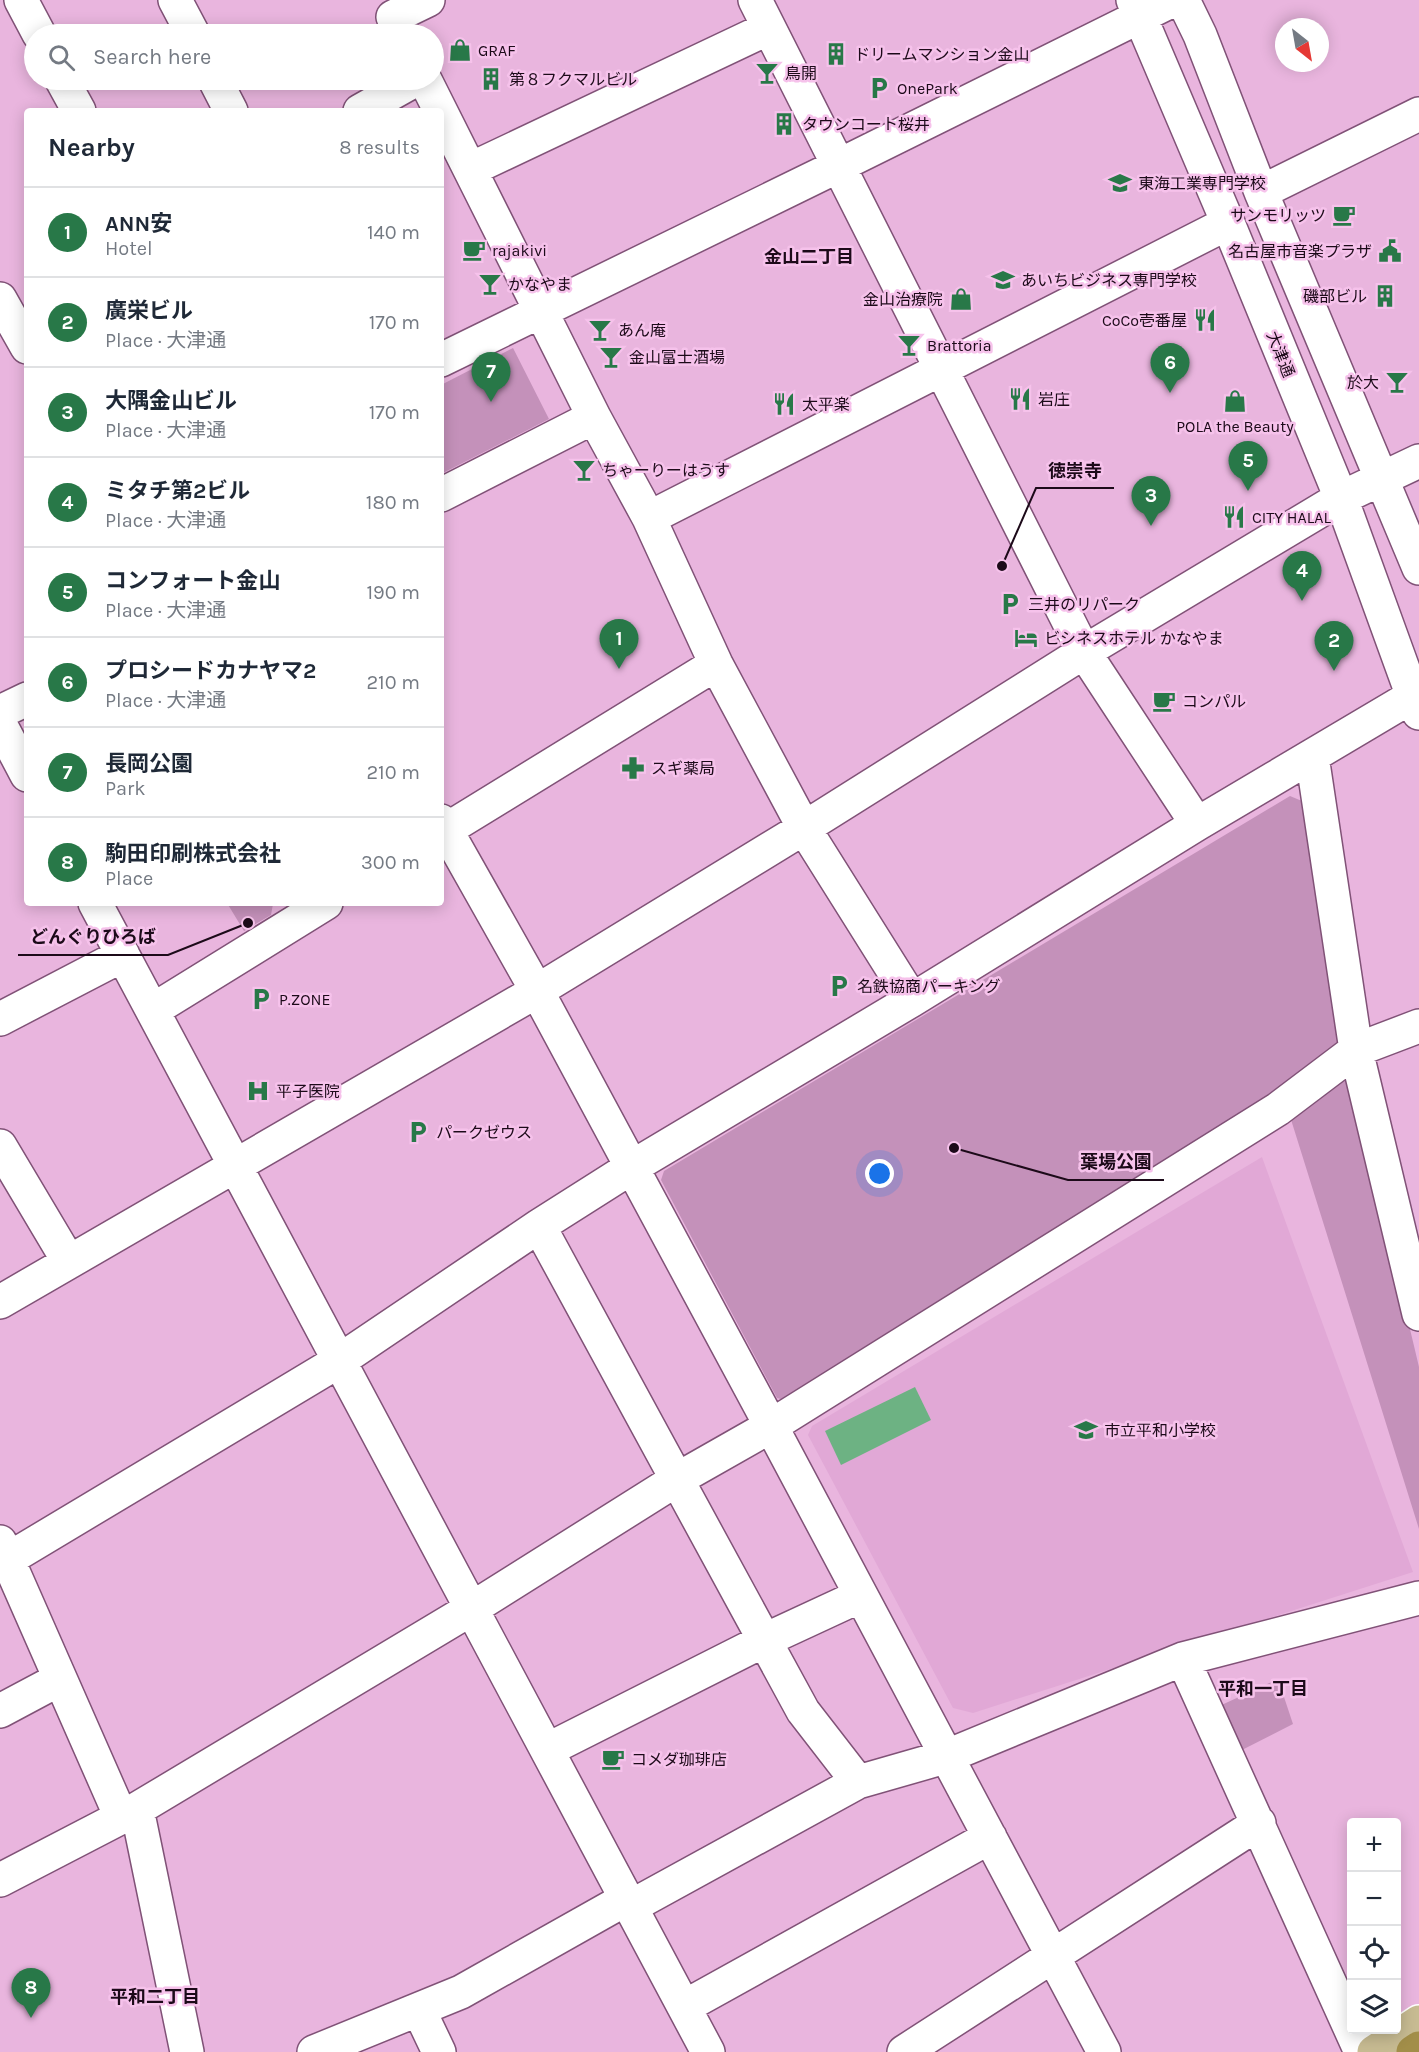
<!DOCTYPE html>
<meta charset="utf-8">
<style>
:root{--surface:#fff;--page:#f6f6f7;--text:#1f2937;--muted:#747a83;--line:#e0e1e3;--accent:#287848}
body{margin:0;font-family:Karla,"Noto Sans JP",sans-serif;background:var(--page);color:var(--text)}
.controls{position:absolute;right:18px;bottom:18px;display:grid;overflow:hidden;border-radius:6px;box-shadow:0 3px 15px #0003}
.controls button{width:54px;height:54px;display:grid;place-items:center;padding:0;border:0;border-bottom:2px solid var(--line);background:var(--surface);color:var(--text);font:30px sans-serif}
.compass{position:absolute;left:1275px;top:18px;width:54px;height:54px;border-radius:50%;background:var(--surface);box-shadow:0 3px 15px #0003;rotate:149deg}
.you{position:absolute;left:880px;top:1174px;width:21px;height:21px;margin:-15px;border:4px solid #fff;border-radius:50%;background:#1a73e8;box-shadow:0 0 0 9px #1a73e833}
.badge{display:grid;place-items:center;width:39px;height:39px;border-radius:50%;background:var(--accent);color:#fff;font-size:20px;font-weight:700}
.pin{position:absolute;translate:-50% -50px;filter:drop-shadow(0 2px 3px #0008)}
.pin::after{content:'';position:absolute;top:32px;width:21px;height:18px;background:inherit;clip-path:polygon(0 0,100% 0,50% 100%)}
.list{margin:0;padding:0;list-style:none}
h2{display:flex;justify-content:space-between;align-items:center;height:78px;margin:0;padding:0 24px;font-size:26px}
h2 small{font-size:20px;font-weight:400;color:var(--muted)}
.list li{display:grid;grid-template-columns:39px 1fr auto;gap:18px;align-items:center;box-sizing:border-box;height:90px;padding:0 24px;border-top:2px solid var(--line)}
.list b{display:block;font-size:22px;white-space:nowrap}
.list p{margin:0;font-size:20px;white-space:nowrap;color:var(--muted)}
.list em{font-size:20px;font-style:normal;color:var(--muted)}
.icon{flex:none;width:33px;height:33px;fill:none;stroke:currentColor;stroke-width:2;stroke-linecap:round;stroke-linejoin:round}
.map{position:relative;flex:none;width:1419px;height:2052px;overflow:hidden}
.search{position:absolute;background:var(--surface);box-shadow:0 3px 15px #0003;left:24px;top:24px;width:420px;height:66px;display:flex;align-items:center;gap:15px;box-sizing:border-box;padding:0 21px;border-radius:33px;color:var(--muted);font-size:22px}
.panel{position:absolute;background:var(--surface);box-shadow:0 3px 15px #0003;left:24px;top:108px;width:420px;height:798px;border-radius:6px}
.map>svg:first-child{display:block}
.built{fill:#e1a8d6}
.green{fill:#c491ba}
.water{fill:#6db283}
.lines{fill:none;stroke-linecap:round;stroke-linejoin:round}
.minor-casing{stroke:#805277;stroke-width:36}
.major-casing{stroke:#fff;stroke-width:36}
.highway-casing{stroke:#fff;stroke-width:36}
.minor{stroke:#fff;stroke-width:33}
.major{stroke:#c7bb92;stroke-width:33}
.highway{stroke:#a28e49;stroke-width:33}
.labels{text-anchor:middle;stroke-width:5;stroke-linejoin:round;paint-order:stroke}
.poi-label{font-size:16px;fill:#1c0a19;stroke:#f6c2eb;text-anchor:start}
.street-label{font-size:16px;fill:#1c0a19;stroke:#f6c2eb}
.neighbourhood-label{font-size:18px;font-weight:bold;fill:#1c0a19;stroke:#f6c2eb}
.leader{fill:none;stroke:#1c0a19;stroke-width:2}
.callout-dot{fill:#1c0a19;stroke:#f6c2eb;stroke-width:2}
.callout-label{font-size:18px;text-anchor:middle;font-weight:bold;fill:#1c0a19;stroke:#f6c2eb;stroke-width:5;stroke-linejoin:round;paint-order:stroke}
</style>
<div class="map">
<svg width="1419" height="2052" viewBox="0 0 1419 2052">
<rect width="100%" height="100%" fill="#e9b5de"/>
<path class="built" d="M1262,1157l151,415 -440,141 -20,-5 -145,-273 4,-9z"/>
<path class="green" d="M513,348l36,71 -108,55v-89z
M1290,796l19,8 47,298 63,265v162l-136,-435 -495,307 -11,-3 -116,-218 3,-9z
M227,903h46v1l-2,11 -27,16z
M1278,1679l15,45 -57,29 -21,-45z"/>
<path class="water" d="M915,1387l16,33 -90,45 -16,-34z"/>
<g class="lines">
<g class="minor-casing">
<path id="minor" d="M21,0l18,34
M175,0l18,34
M755,0l329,652 113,172
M1133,0l95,223 113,275 78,215
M1183,0l17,35 61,157 158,376
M393,17l35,-17
M62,80l17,31
M215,80l16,31
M425,80l169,337 55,101 67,146 88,164 108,172
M360,111l55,-31
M471,169l298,-141
M1261,192l158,-78
M0,299l27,48
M441,360l397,-194 335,-166
M441,495l153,-78
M649,518l579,-295
M0,712l27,-13
M0,724l27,51
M1312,756l44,294 63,264
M441,821l96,170 234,435 333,626
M441,833l275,-169
M95,903l613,1149
M153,1010l173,-107
M0,1019l123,-64
M0,1146l69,116
M539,1226l264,485 55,71
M0,1302l537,-311 267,-163 280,-176 257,-154 78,-37
M0,1542l121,275
M0,1564l339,-203 200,-135 93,-59 280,-167 285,-176 216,-128
M1183,1659l178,393
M0,1711l60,-32
M547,1750l216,-109 97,-45
M137,1809l50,243
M0,1880l137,-71 334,-200 205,-129 95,-54 507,-317 78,-59 63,-24
M630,1907l228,-125 87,-25 238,-98 236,-61
M684,2007l306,-170
M419,2010l20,42
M314,2052l147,-60 165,-93
M904,2052l355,-229"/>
</g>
<g class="major-casing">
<path id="major" d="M1374,2052l45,-30"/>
</g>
<g class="highway-casing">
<path id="highway" d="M1413,2052l6,-4"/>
</g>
<use href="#minor" class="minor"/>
<use href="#major" class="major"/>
<use href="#highway" class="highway"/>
</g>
<defs>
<g id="shop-bare" transform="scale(1.8)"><path d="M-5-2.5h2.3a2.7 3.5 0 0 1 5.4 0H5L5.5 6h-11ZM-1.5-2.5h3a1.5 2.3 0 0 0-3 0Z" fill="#287848" stroke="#f6c2eb" stroke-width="2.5" paint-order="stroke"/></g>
<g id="building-bare" transform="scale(1.8)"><path d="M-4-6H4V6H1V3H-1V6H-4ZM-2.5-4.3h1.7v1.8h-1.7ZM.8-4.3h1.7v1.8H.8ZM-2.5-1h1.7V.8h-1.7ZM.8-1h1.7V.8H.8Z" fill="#287848" stroke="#f6c2eb" stroke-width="2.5" paint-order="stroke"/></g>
<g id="bar-bare" transform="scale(1.8)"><path d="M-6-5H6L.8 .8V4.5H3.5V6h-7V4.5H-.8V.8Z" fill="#287848" stroke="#f6c2eb" stroke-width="2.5" paint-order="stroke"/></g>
<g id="parking-bare" transform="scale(1.8)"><path d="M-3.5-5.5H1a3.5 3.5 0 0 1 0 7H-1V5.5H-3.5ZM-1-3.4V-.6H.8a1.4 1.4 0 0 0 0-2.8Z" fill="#287848" stroke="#f6c2eb" stroke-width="2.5" paint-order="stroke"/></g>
<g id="university-bare" transform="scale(1.8)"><path d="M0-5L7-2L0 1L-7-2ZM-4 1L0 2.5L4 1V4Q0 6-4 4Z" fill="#287848" stroke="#f6c2eb" stroke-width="2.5" paint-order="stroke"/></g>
<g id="cafe-bare" transform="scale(1.8)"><path d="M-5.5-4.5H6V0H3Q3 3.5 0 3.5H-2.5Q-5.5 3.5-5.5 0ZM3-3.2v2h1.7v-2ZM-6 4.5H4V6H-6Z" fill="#287848" stroke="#f6c2eb" stroke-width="2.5" paint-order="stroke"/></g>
<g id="civic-bare" transform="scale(1.8)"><path d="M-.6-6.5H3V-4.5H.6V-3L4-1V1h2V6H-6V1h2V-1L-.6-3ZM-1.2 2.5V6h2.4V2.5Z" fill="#287848" stroke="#f6c2eb" stroke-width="2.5" paint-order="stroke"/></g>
<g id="restaurant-bare" transform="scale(1.8)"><path d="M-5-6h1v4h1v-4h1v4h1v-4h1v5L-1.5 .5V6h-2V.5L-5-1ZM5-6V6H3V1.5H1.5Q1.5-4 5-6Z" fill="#287848" stroke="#f6c2eb" stroke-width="2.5" paint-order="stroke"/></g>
<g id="hotel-bare" transform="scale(1.8)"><path d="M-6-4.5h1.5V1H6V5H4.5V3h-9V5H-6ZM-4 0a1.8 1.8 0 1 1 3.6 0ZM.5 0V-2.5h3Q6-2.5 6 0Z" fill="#287848" stroke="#f6c2eb" stroke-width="2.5" paint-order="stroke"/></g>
<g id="pharmacy-bare" transform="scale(1.8)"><path d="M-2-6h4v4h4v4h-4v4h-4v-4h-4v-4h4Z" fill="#287848" stroke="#f6c2eb" stroke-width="2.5" paint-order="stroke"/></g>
<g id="hospital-bare" transform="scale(1.8)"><path d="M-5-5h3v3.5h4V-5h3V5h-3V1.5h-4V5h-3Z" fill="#287848" stroke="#f6c2eb" stroke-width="2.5" paint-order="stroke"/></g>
<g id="school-bare" transform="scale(1.8)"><path d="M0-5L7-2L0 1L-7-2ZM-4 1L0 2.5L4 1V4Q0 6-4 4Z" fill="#287848" stroke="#f6c2eb" stroke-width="2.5" paint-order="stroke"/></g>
</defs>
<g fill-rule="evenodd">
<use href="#shop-bare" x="460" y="50"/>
<use href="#building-bare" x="836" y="54"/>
<use href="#bar-bare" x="767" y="73"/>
<use href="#building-bare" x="491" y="79"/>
<use href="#parking-bare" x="879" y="88"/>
<use href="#building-bare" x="784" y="124"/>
<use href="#university-bare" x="1120" y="183"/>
<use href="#cafe-bare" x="1344" y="215"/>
<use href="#cafe-bare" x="474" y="250"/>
<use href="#civic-bare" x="1390" y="251"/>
<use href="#university-bare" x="1003" y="280"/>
<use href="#bar-bare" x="490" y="284"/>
<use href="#building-bare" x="1385" y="296"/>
<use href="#shop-bare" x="961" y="299"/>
<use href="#restaurant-bare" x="1205" y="320"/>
<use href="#bar-bare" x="600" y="330"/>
<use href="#bar-bare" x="909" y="345"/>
<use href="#bar-bare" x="611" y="357"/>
<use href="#bar-bare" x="1397" y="382"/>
<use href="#restaurant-bare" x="1020" y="399"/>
<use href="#shop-bare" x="1235" y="401"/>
<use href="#restaurant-bare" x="784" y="404"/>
<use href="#bar-bare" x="584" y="470"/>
<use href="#restaurant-bare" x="1234" y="517"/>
<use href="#parking-bare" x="1010" y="604"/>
<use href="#hotel-bare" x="1026" y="638"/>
<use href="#cafe-bare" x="1164" y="701"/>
<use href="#pharmacy-bare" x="633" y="768"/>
<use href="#parking-bare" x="839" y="986"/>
<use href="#parking-bare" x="261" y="999"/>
<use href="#hospital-bare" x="258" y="1091"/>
<use href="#parking-bare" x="418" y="1132"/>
<use href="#school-bare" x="1086" y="1430"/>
<use href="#cafe-bare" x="613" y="1759"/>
</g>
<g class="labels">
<g class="poi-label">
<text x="478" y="56">GRAF</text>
<text x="854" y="60">ドリームマンション金山</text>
<text x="785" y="79">鳥開</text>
<text x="509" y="85">第８フクマルビル</text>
<text x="897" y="94">OnePark</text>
<text x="802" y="130">タウンコート桜井</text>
<text x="1138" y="189">東海工業専門学校</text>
<text x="1326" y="221" text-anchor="end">サンモリッツ</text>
<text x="492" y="256">rajakivi</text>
<text x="1372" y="257" text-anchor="end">名古屋市音楽プラザ</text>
<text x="1021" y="286">あいちビジネス専門学校</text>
<text x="508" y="290">かなやま</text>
<text x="1367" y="302" text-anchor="end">磯部ビル</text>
<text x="943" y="305" text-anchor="end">金山治療院</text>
<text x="1187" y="326" text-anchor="end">CoCo壱番屋</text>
<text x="618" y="336">あん庵</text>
<text x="927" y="351">Brattoria</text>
<text x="629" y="363">金山富士酒場</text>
<text x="1379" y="388" text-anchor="end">於大</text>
<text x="1038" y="405">岩庄</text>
<text x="802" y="410">太平楽</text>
<text x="1235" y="432" text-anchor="middle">POLA the Beauty</text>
<text x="602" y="476">ちゃーりーはうす</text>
<text x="1252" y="523">CITY HALAL</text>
<text x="1028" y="610">三井のリパーク</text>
<text x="1044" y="644">ビシネスホテル かなやま</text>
<text x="1182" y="707">コンパル</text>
<text x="651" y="774">スギ薬局</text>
<text x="857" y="992">名鉄協商パーキング</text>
<text x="279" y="1005">P.ZONE</text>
<text x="276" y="1097">平子医院</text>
<text x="436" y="1138">パークゼウス</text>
<text x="1104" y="1436">市立平和小学校</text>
<text x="631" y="1765">コメダ珈琲店</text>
</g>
<g class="street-label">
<text transform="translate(1281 354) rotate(68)" y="6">大津通</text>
</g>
<g class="neighbourhood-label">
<text x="809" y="263">金山二丁目</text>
<text x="1263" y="1695">平和一丁目</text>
<text x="155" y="2003">平和二丁目</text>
</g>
</g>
<path class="leader" d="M1002 566L1036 488H1114M248 923L168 955H18M954 1148L1068 1180H1164"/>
<g class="callout-dot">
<circle cx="1002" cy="566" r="6"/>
<circle cx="248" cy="923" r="6"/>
<circle cx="954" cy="1148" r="6"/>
</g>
<g class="callout-label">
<text x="1075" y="477">徳崇寺</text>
<text x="93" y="943">どんぐりひろば</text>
<text x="1116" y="1168">葉場公園</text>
</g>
</svg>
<div class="controls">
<button>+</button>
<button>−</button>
<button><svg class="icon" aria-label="locate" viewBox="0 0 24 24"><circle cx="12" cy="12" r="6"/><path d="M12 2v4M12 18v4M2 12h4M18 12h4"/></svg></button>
<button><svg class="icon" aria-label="layers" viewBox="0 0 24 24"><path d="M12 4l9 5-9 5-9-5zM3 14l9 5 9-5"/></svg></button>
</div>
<svg class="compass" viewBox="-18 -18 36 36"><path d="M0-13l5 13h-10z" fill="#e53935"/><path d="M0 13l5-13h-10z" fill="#747a83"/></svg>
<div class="you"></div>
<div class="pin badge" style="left:619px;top:669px">1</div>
<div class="pin badge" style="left:1334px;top:671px">2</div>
<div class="pin badge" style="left:1151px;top:526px">3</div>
<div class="pin badge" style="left:1302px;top:601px">4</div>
<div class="pin badge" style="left:1248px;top:491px">5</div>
<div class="pin badge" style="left:1170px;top:393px">6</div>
<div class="pin badge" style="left:491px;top:402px">7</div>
<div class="pin badge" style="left:31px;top:2018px">8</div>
<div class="search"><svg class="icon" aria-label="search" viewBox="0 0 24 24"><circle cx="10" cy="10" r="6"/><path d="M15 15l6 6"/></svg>Search here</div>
<section class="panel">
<h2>Nearby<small>8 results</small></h2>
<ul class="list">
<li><span class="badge">1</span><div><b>ANN安</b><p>Hotel</p></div><em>140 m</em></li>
<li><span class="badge">2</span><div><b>廣栄ビル</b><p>Place · 大津通</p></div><em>170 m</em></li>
<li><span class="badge">3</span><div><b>大隅金山ビル</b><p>Place · 大津通</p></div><em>170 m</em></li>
<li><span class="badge">4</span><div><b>ミタチ第2ビル</b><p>Place · 大津通</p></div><em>180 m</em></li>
<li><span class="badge">5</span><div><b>コンフォート金山</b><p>Place · 大津通</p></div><em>190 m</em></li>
<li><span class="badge">6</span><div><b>プロシードカナヤマ2</b><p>Place · 大津通</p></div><em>210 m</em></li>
<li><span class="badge">7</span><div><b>長岡公園</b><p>Park</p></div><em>210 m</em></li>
<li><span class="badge">8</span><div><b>駒田印刷株式会社</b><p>Place</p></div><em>300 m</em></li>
</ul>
</section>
</div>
